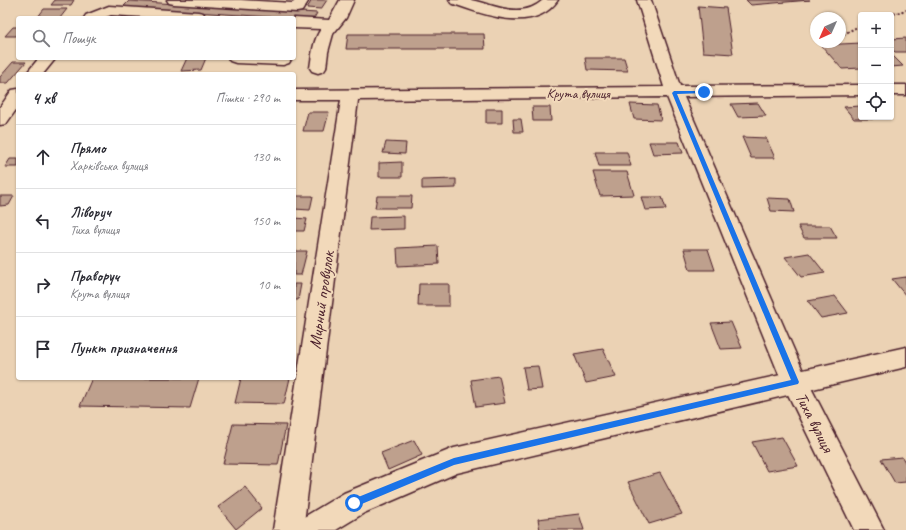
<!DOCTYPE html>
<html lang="uk">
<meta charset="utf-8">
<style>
:root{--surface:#fff;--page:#f7f7f7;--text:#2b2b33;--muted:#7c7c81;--line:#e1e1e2}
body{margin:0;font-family:Caveat,sans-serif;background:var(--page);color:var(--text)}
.controls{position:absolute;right:12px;top:12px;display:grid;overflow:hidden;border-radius:4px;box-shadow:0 1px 3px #0004}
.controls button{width:36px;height:36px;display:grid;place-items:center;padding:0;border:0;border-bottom:1px solid var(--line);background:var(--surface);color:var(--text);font:20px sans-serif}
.compass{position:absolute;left:810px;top:12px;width:36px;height:36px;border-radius:50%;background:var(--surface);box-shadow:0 1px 3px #0004;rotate:225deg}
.stop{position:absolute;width:12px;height:12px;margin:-9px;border:3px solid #1a73e8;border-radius:50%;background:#fff}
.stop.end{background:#1a73e8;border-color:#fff;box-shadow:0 1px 4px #0008}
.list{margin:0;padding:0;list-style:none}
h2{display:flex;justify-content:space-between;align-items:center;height:52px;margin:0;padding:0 16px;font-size:17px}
h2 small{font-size:13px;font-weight:400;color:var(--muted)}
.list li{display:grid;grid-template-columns:26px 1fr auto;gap:12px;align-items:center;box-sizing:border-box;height:64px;padding:0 16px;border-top:1px solid var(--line)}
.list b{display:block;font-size:15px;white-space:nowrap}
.list p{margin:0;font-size:13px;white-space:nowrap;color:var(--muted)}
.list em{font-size:13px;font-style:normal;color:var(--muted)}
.icon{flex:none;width:22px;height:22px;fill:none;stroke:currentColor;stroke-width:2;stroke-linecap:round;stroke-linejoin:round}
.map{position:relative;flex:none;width:906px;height:530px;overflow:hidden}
.search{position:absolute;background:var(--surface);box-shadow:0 1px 3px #0004;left:16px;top:16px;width:280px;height:44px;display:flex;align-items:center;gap:10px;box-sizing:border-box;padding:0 14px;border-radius:4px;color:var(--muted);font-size:15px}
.panel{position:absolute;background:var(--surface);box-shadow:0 1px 3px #0004;left:16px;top:72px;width:280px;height:308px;border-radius:4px}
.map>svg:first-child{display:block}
.building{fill:#bea08d;stroke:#4a1f2b}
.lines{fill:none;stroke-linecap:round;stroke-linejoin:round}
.minor-casing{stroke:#4a1f2b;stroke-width:3}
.major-casing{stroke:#4a1f2b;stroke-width:3}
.path{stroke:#4a1f2b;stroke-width:2;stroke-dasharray:2 2;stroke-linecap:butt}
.minor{fill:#f2d9ba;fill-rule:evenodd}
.major{fill:#f2d9ba;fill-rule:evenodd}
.route{fill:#1a73e8}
.labels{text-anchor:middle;stroke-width:4;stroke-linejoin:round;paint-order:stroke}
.far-street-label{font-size:14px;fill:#4a1f2b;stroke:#f2d9ba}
.street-label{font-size:17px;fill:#4a1f2b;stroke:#f2d9ba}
</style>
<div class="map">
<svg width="906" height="530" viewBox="0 0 906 530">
<rect width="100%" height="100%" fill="#ebd2b4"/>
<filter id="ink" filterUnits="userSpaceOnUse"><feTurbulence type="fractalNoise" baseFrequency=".025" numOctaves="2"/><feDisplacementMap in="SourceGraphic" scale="8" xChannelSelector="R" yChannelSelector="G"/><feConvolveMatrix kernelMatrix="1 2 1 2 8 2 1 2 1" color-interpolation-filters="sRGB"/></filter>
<g filter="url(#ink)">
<path class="building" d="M55,0h19l-3,5h-20z
M312,0h15l-6,9 -14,-1z
M746,0h64l-59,5z
M129,1l188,12 -4,7 -190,-13z
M698,6l28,2 7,46 -30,-2z
M44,9h23l-7,9h-23z
M123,15l44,3h-46z
M13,27h5v7l-2,2h-11z
M348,34h136l1,15h-139z
M906,38v14h-11l-4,-4v-9z
M861,43v25l-19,1 -21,-24z
M891,54l12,12 -12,1z
M187,58h19l-5,12 -20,1z
M585,58h39l4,13 -41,-1z
M13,62h13l-18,21h-8v-6z
M758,103l8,13 -28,1 -7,-13z
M630,104l27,1 4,15 -27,-1z
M861,106v11h11l1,2h-19l-10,-12z
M532,107h18l1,14h-18z
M486,109h16v14h-16z
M308,112h21l-5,19h-21z
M513,119h8l2,13h-9z
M742,137l24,1 9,20h-24z
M386,142l20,1 -1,11 -22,-1z
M649,142h30l4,11 -30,1z
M595,152h32l4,14h-32z
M10,159h8v8h-13z
M402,162v15h-23v-14z
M593,172h34l7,23 -34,1z
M456,179v9l-34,1v-9z
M0,196h14l-5,9 -9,1z
M294,196h19l-3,14 -16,-1z
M377,196h35l-1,12h-36z
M641,197h21l4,12 -21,1z
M767,198l23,1 4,13 -23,-1z
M404,216v13l-35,1 1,-13z
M294,218l13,1 -3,12h-10z
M798,226h32l7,12h-33z
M438,246l1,18 -41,2 -1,-18z
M684,249h24l7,21h-25z
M294,251h13l-6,24h-7z
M809,253l16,20 -24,4 -16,-20z
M906,277v19l-14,-17z
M294,284h7l-3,16h-4z
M419,284h30v22h-31z
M835,296l13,17 -27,5 -13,-17z
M731,322l11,26 -21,1 -10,-26z
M603,349l13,28 -30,6 -12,-29z
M538,366l4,23 -15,1 -4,-23z
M499,376l6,27 -29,4 -5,-27z
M92,378h107l-9,30 -110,-2z
M241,378h49l-6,26 -49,-1z
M233,424l53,1 -8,40 -55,-1z
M782,437l16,29 -31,5 -15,-29z
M414,440l8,15 -34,15 -7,-17z
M902,457l4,7v18l-11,1 -14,-24z
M660,473l22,41 -33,10 -21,-42z
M245,487l17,21 -26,21 -18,-22z
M579,514l5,16h-44l-2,-11z"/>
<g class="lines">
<g class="minor-casing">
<path id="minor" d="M167,0h74l52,3 2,-3h14l-7,11 -5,1 -123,-8 -5,-1z
M340,0h14l-8,18 -13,16 -5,18 -2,16 -2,3 -6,2 -6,-2 -2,-3c2,-13 3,-28 11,-39l-27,-1v-10l35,2z
M449,0c7,0 15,0 22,0 24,5 50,20 72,0h15c-24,35 -76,14 -107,3z
M637,0h14l29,86 181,-1v10l-177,2 123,283 77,150h-30l-72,-148 -115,-285 -309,3 -55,430h-30l68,-430h-47v-10l370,-3z
M109,6l89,6 5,1 2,3 -1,2h-42l-51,-3 -8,3h-19l2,-3z
M39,58h17l-13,16h-17z
M228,58h64l-3,5 -6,2 -47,-2 -6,-2z
M891,85h15v10h-15z
M18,89v18l-12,17 -6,1v-18l12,-17z"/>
</g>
<g class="major-casing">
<path id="major" d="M906,347v20l-449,106 -93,40 -28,17h-42l5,-10 45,-27 110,-45z"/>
</g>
<path class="path" d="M890,15l16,-5
M840,36l21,-11"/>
<use href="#minor" class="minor"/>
<use href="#major" class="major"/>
</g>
</g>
<path class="route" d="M704,91h2v2l-29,1 122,288 -1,2 -344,81 -97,41h-6l-1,-3 1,-3 103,-42 337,-78 -119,-287 2,-2z"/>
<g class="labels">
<g class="far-street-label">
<text x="578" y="98">Крута вулиця</text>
</g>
<g class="street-label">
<text transform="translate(321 300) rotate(-82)" y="6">Мирний провулок</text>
<text transform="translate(815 422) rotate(63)" y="6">Тиха вулиця</text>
</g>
</g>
</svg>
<div class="controls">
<button>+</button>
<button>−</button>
<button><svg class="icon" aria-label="locate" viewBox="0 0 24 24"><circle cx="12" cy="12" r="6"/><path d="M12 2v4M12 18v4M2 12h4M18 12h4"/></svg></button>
</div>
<svg class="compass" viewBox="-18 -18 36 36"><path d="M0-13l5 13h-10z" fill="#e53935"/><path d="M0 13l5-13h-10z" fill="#7c7c81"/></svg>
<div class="stop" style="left:354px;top:503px"></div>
<div class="stop end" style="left:704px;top:92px"></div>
<div class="search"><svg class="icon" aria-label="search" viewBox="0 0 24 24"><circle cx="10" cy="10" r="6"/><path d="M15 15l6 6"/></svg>Пошук</div>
<section class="panel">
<h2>4 хв<small>Пішки · 290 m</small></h2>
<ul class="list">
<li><svg class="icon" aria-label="ahead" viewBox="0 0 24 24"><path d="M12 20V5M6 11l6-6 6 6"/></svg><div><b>Прямо</b><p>Харківська вулиця</p></div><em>130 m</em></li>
<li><svg class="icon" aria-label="left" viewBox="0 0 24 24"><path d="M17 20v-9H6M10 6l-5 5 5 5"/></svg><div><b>Ліворуч</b><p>Тиха вулиця</p></div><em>150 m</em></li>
<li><svg class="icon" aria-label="right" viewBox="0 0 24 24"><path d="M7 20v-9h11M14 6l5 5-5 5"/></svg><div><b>Праворуч</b><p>Крута вулиця</p></div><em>10 m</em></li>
<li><svg class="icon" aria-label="arrive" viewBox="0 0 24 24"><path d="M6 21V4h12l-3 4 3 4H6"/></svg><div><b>Пункт призначення</b></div></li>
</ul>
</section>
</div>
